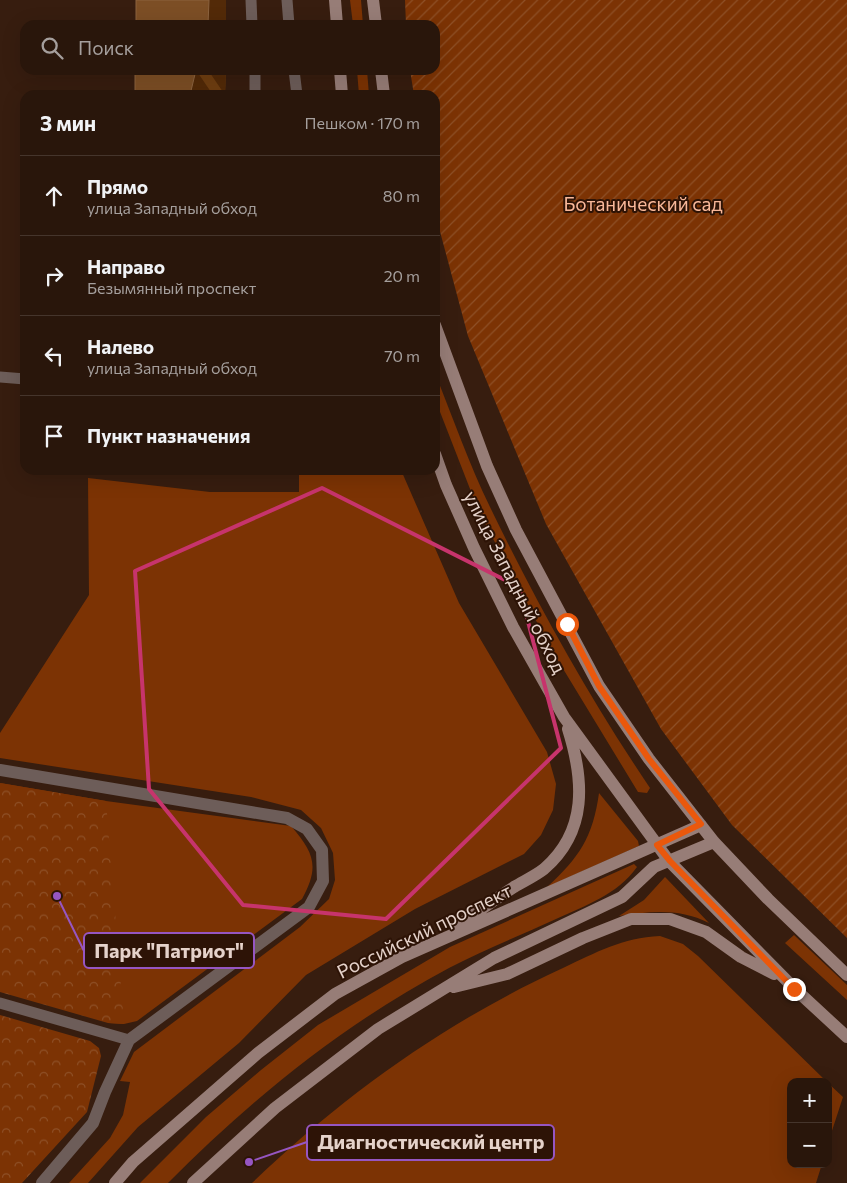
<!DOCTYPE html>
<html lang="ru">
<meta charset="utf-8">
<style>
:root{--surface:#29160b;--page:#352319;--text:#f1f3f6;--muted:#a59f9d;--line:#45352c}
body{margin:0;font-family:Commissioner,sans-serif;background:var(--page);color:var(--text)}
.controls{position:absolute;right:15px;bottom:15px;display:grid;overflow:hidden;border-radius:10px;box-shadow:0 5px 20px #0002}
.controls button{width:45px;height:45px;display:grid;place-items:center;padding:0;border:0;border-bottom:1px solid var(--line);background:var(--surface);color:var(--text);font:25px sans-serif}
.stop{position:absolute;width:15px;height:15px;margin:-11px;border:4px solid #ea580c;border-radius:50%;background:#fff}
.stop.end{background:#ea580c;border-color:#fff;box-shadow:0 1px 5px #0008}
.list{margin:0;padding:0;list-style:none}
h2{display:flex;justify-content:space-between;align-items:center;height:65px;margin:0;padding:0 20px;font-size:21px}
h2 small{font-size:16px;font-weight:400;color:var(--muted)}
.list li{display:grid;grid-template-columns:32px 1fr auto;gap:15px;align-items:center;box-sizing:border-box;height:80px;padding:0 20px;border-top:1px solid var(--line)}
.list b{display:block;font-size:19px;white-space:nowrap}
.list p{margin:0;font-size:16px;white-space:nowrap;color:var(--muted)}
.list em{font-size:16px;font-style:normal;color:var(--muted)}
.icon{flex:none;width:28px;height:28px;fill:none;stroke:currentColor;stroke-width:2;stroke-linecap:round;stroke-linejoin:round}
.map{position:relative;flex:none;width:847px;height:1183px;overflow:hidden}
.search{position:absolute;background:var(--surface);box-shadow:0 5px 20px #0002;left:20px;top:20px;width:420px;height:55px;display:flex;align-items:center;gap:12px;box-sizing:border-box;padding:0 18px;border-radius:15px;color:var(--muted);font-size:19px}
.panel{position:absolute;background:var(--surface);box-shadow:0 5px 20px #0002;left:20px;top:90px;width:420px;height:385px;border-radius:15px}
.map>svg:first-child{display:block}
.grass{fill:#7c3304}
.park{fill:url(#park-crowns)}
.garden{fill:url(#garden-furrows)}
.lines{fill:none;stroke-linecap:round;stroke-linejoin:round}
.service{stroke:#6d5d59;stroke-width:11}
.minor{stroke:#6d5d59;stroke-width:12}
.secondary{stroke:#977d77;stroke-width:12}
.wall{fill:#6f3e11}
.shaded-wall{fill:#532a08}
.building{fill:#7c4e25;stroke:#8c633f}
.route{stroke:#ea580c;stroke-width:6}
.marked{fill:none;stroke:#c7346c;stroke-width:4;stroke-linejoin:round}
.labels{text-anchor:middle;stroke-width:4;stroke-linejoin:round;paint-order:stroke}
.park-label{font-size:19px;fill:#f9b899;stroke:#2d1306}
.street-label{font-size:19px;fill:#e5d2ca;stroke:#2d1306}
.leader{fill:none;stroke:#9656c2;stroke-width:2}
.callout-dot{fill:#9656c2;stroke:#2d1306;stroke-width:2}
.callout{fill:#2d1306;stroke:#9656c2;stroke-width:2}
.callout-label{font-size:20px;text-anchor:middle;font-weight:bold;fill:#e5d2ca}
</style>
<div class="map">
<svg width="847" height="1183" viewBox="0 0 847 1183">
<defs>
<pattern id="park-crowns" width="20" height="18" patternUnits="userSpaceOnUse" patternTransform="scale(1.25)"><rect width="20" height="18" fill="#7c3304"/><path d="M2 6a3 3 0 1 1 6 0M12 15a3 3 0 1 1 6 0" fill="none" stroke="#8e5027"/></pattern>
<pattern id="garden-furrows" width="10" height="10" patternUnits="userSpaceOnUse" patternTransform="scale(1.25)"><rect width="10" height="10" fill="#7c3304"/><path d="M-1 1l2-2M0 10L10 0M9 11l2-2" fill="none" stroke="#8e5027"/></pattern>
</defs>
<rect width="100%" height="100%" fill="#371d0f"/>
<path class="grass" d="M350,0h11l2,25h-10z
M357,70h10l2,25h-10z
M435,373c18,45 34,91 55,134 47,97 100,192 160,281l-3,5 -9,-1 -87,-143 -72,-137 -44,-113z
M299,470h102l58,133 88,149 9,32 -3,26 -12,25 -17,19 -109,55 -109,66 -67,68 -101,84 -50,56h-19l41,-45 13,-23 7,-33 -10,-1 14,-29 166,-125 29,-28 6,-19 -2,-27 -12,-25 -20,-18 -50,-13 -251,-39v-25l89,-138 -1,-117 122,14h89z
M0,783l106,18 185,25c23,27 29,40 11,73l-165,122 -13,3 -16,-1 -28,-192z
M599,793l39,48 1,5 -92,41c32,-29 46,-50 52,-94z
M634,864l3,3c-20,28 -51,38 -81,52 -35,16 -72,31 -107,49 -104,55 -199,132 -281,215h-28l66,-66 55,-47 57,-45 132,-78z
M665,877l2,2 42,44c-29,-15 -58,-12 -90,-7l25,-16z
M794,935l53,50v15l-62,-57z
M660,936l23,8 15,12 129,126h-36v82h31l-6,19h-564c92,-88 195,-162 311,-215 34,-16 59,-30 97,-32z
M828,1083l15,14 -15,46z"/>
<path class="park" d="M0,783l106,18 18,223 -16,-1 -108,-31z
M0,1015l90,26 9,7 2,8 -14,56 -65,71h-22z"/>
<path class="garden" d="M405,0h442v938l-115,-113 -71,-96 -115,-205 -78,-188 -30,-112 -3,-14v-115h-21l-4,-25h25v-45h-29z"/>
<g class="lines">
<path class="service" d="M251,0l1,25
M287,0l2,25
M255,70v25
M294,70l3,25
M0,377l25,2
M0,1003l129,37"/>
<path class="minor" d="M0,770l287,48 20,11 15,21 1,31 -14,26 -180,133 -24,52 -12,31 -51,60"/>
<path class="secondary" d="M335,0l2,25
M373,0l3,25
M340,70l2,25
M381,70l3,25
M435,325l52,141 29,64 83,156 50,73 65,83 54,57 79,76
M435,454l11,31 28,63 39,79 51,90 105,144 126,128 52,48
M455,929c19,-15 39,-29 59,-42 10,-6 21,-11 30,-18 44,-38 40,-89 24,-140
M454,987l53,-13 76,-36 48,-19h39l36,13 35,25 33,17
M115,1183l18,-21 125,-109 77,-59 67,-37 299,-132
M193,1183l82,-75 103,-79 116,-71 128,-61 32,-30 60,-25"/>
</g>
<path class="wall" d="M135,70h91l-1,25h-12z"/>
<path class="shaded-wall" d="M209,0h17v25h-18z
M196,70l17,25h-23z
M208,70h18l-1,25z"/>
<path class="building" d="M136,0h73l-1,25h-72z
M135,70h61l-6,25h-55z"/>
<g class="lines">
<path class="route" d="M567,624l32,62 50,73 52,65 -44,21 13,16 124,128"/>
</g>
<path class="marked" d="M322,488l197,99 42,161 -175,171 -143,-14 -94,-116 -14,-218z"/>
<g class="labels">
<g class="park-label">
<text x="643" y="211">Ботанический сад</text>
</g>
<g class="street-label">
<text transform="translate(515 582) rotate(63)" y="7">улица Западный обход</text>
<text transform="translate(424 931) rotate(-26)" y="7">Российский проспект</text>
</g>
</g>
<path class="leader" d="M57 896L84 951M249 1162L307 1142"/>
<g class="callout-dot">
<circle cx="57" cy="896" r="5"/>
<circle cx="249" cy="1162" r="5"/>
</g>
<g class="callout">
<rect x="84" y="933" width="170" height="35" rx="5"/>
<rect x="307" y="1125" width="247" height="35" rx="5"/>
</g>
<g class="callout-label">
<text x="169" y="958">Парк "Патриот"</text>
<text x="431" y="1149">Диагностический центр</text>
</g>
</svg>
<div class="controls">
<button>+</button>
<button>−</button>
</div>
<div class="stop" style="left:567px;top:624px"></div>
<div class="stop end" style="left:794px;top:989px"></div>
<div class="search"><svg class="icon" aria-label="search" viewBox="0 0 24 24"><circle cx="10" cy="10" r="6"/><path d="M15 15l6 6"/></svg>Поиск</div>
<section class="panel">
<h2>3 мин<small>Пешком · 170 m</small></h2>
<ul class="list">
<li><svg class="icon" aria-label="ahead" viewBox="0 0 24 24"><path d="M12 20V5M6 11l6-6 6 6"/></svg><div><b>Прямо</b><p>улица Западный обход</p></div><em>80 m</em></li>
<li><svg class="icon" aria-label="right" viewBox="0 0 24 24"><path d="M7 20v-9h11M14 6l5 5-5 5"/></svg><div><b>Направо</b><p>Безымянный проспект</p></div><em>20 m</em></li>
<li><svg class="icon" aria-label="left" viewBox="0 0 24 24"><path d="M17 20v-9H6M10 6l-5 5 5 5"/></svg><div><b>Налево</b><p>улица Западный обход</p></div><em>70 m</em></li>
<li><svg class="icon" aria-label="arrive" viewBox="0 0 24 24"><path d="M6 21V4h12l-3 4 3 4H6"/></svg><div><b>Пункт назначения</b></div></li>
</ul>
</section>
</div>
